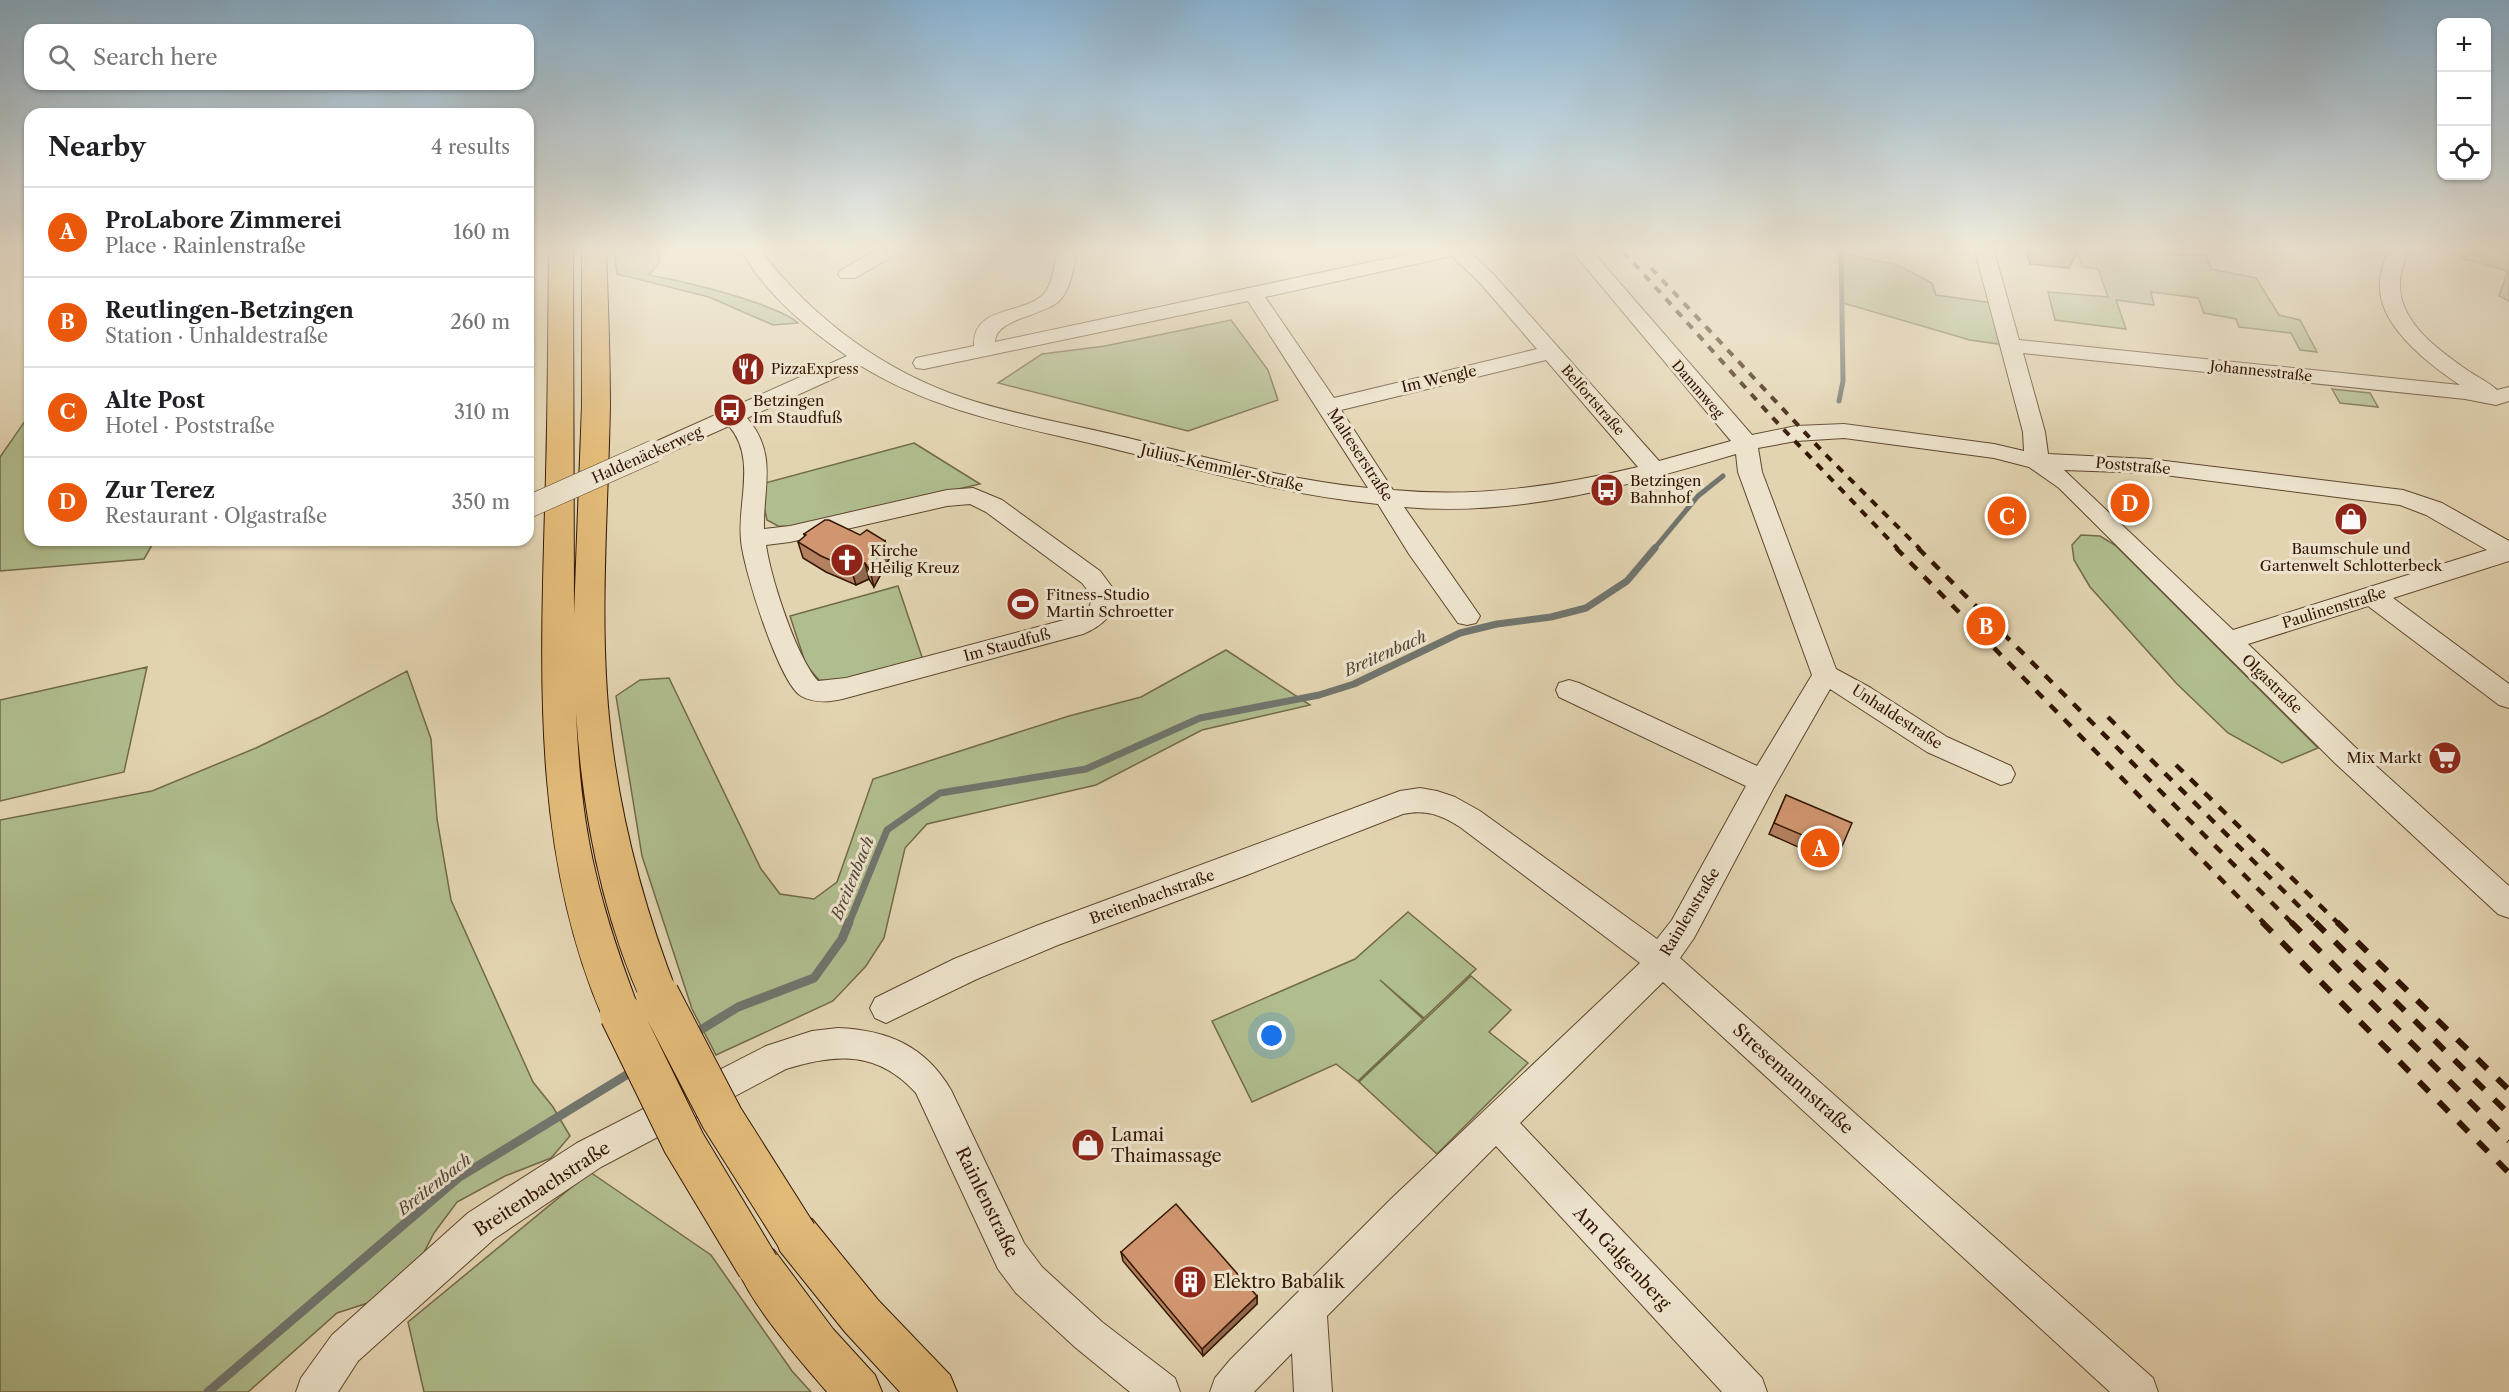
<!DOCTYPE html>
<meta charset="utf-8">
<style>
:root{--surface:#fff;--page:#f2f2f2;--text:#202124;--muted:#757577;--line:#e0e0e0;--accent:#ea580c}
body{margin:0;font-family:"Libre Caslon Text",serif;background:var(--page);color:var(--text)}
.controls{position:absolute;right:18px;top:18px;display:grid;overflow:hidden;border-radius:12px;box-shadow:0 2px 4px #0004}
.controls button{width:54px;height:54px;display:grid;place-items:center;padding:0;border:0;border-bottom:2px solid var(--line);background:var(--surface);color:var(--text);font:30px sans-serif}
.you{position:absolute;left:1272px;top:1036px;width:21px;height:21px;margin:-15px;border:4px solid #fff;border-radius:50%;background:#1a73e8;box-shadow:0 0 0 9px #1a73e833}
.badge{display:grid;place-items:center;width:39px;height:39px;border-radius:50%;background:var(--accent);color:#fff;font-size:20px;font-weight:700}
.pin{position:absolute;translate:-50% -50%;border:3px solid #fff;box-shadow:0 2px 6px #0006}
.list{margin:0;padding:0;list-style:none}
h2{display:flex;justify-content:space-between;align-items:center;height:78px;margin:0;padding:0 24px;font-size:26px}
h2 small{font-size:20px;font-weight:400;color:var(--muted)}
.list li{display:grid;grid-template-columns:39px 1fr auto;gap:18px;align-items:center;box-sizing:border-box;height:90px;padding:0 24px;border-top:2px solid var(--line)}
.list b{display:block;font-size:22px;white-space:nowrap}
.list p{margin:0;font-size:20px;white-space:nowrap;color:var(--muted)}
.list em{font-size:20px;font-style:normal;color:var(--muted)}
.icon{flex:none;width:33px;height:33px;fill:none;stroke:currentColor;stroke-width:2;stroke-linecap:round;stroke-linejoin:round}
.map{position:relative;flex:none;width:2509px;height:1392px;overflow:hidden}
.search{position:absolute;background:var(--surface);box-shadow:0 2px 4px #0004;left:24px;top:24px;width:510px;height:66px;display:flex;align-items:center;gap:15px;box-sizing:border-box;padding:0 21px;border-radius:18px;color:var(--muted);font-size:22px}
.panel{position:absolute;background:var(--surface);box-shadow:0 2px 4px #0004;left:24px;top:108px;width:510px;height:438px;border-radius:18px}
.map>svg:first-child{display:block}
.green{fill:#b0bd8e;stroke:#726a48;stroke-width:1.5}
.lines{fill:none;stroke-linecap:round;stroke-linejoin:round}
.stream-far2{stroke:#71756e;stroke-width:5}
.stream-far1{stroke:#71756e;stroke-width:7}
.stream{stroke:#71756e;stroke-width:9}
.minor-casing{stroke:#5f462d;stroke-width:2}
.trunk-casing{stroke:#331601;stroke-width:2}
.minor{fill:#ede3cc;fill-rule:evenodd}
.trunk{fill:#e2ba78;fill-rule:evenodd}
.rail-far2{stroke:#331601;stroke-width:4;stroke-dasharray:8 8;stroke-linecap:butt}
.rail-far1{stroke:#331601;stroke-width:4.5;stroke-dasharray:10 10;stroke-linecap:butt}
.rail{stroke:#331601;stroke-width:6;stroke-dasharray:14 14;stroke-linecap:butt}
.minor-bridge-casing{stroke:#5f462d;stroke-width:23;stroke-linecap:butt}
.trunk-bridge-casing{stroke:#331601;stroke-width:44;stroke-linecap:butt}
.minor-bridge{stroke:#ede3cc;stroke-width:22}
.trunk-bridge{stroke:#e2ba78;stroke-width:42}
.wall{fill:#b48160;stroke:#331601;stroke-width:1.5}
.shaded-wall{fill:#92694e;stroke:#331601;stroke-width:1.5}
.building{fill:#d19670;stroke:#331601;stroke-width:1.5}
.labels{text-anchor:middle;stroke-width:6;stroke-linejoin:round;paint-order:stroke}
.far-poi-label{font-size:14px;fill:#331601;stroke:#ede3cc;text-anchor:start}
.far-street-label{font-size:14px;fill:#331601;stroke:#ede3cc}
.street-label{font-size:15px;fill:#331601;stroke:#ede3cc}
.poi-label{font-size:15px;fill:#331601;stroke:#ede3cc;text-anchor:start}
.water-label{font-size:16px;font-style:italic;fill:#524638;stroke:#ede3cc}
.near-street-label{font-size:18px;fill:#331601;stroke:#ede3cc}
.near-poi-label{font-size:18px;fill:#331601;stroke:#ede3cc;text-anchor:start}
</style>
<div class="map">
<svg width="2509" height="1392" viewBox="0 0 2509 1392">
<rect width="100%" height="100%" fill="#e3d4b1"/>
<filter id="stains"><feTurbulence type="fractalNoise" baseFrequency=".00333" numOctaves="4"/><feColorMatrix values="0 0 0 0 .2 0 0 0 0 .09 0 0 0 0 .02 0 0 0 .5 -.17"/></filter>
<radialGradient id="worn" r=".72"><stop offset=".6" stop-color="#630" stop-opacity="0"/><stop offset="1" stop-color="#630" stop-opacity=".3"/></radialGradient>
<path class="green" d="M614,251h43l3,11 -11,13c38,7 74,16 111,29 13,6 27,9 38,19l-25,2 -64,-28 -92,-23z
M2077,251h80l22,4h27l5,14 45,9 23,37 21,5 17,32 -17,-2 -9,-17 -52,-6 -3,-8 -32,-6 -6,-15 -47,-6 3,13 -38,-5 10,29 -71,-9 -7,-28 60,5 -10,-28 -16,-2z
M2476,251h33v50l-10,-5 9,-25 -46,-13z
M1841,253l57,12 34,18 4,12 64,9 12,42 -42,-6 -127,-37z
M1231,320l37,50 10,30 -90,31 -190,-48 44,-29 63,-8z
M2332,389l38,4 8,14 -38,-4z
M30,414v126h125l-11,19 -144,12v-114z
M914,443l66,41 -185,43 -17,-1 -11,-6 -3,-13 1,-24z
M2081,535l19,1 15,9 203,203 -36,15 -54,-30 -51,-49 -87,-97 -16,-27 -2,-15z
M898,586l25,74 -82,22 -22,-2 -13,-15 -16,-49z
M1226,650l84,55 -108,25 -106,55 -169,39 -22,24 -21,90 -18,28 -33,35 -117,54 -24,-46 -50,-153 -26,-160 24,-16 29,-2 92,191 19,25 34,5 23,-17 36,-103 196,-63 72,-19z
M147,667l-23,105 -124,29v-101z
M407,671l24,68 6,80 14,81 82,182 20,25 17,29 -19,22 -46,18 -48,26 -23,31 -16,31 -44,37 -37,12 -89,79h-248v-572l152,-29 104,-43 68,-33z
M1408,912l68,57 -52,49 -44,-38 43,39 -65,62 -22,-17 -84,38 -40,-81 143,-62z
M1471,976l40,34 -22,22 39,31 -91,91 -78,-72z
M590,1172l121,83 81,116 19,21h-387l-16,-70z"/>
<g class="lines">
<path class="stream-far2" d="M1839,401l4,-20 -2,-130
M1654,549l44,-53 25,-20"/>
<path class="stream-far1" d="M849,923l38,-93 53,-37 146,-24 114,-51 119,-23 35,-11 106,-51 37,-9 54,-7 35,-9 41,-27 28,-33"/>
<path class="stream" d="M694,1034l44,-27 76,-29 28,-39 7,-17
M208,1392l250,-214 175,-107"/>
<g class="minor-casing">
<path id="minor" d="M742,251h19c51,67 122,120 203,147 54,18 112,27 168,41 77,19 156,41 236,49l-120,-187 -324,68 -8,-1 -3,-5 3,-5 58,-12c-2,-43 55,-30 72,-55 8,-11 8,-28 12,-40h19c-4,17 -5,36 -17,49 -15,16 -65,18 -65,42l427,-91h47l25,24 165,186 72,-20 -159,-190h20l160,184 44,-9 48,-2 150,20 30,7 -1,-19 -48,-181h19l25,89 441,45c-30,-20 -80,-58 -80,-98 -1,-12 4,-24 8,-36h19c-2,11 -8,23 -7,35 0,37 40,65 67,84 10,7 22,12 30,20l12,-3v14l-13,4 -31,-6 -442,-46 22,79 3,22 101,5 254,31 39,13 67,38v20l-116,37 116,86v24l-10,-3 -131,-99 -120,38 107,103 154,139v32l-11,-4 -163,-151 -276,-275 -30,-21 -35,-9 -150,-20 -48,3 -38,7 4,24 74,197 35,19 76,49 64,29 4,8 -4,8 -10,3 -74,-33 -97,-63 -57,100 -79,149 -14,20 473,420 5,14h-48l-447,-410 -143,141 242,255 5,14h-45l-226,-246 -169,170 5,76h-38l-2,-39 -38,39h-44l5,-14 15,-18 162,-162 248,-235 -180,-136c-19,-12 -34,-18 -57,-13l-156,61 -189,70 -81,34 -91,44 -11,-5 -5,-10 5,-10 79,-39 82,-33 364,-135 20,-3 17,3 18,6 25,14 177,128 15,-19 74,-134 -187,-89 -3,-7 3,-7 10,-3 10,3 178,83 55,-91 -74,-203 -2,-18c-108,32 -218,63 -332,53l76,109 -4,7 -9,2 -9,-2 -49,-69 -31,-50c-94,-9 -185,-36 -276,-58 -84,-20 -166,-34 -241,-80l-114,52c31,36 16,69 17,111l26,-3 157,-36 26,-2 29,12 98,71 18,24c-4,20 -16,31 -35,39l-237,64c-15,4 -31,6 -45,-2 -22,-13 -58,-128 -60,-156 -4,-37 16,-82 -12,-114l-67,30 -8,2 -8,-2 -3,-5 3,-5 201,-90c-39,-27 -83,-63 -105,-105zM1452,256l28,27 57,66 -203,49 -69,-101zM1546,360l92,107c-80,19 -162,31 -245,23l-52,-80zM2064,470l85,3 251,32 26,10 61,35 -254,80zM970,504l16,8 96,71 10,13 -2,10 -22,13 -222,59 -28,3c-22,-25 -47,-102 -52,-136l24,-3 157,-36z
M875,251h23l-3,4 -40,23h-14l-3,-4 3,-4z
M838,1028c50,2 87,18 113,62l73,153 18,24 60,55 73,56 5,14h-50l-54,-44 -60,-55 -18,-24 -82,-176c-38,-42 -79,-40 -130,-24l-185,98 -107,72 -136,122 -20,31h-42l5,-14 31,-43 136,-122 109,-70 189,-97 46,-15z"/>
</g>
<g class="trunk-casing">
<path id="trunk" d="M549,251h24l1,364 8,-210v-154h24c2,51 4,103 4,154 -2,110 -12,222 1,331 11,90 34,175 67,259l-6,12 -14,6 -14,-6c-42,-91 -62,-196 -68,-296 2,53 7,108 19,159 11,49 28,97 46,144l-6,13 -14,5 -14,-5c-74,-163 -67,-343 -62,-518 3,-86 3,-172 4,-258z
M796,1213l16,6 66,81 72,75 7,17h-57l-55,-60 -65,-81 -6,-16 6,-16z
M758,1244l16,6 59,79 42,46 7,17h-55c-29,-34 -75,-86 -91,-126l6,-16z"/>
</g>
<use href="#minor" class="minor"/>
<use href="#trunk" class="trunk"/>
<path class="rail-far2" d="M1623,251l147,164 128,134
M1651,268l174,186 95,95"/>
<path class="rail-far1" d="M1896,548l368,375
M1918,548l374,375
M2108,717l208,206
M2176,765l162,158"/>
<path class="rail" d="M2262,922l247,251
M2291,922l218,219
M2315,922l194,192
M2337,922l172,168"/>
<g class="minor-bridge-casing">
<path id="minor-bridge" d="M528,507l126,-56"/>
</g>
<g class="trunk-bridge-casing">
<path id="trunk-bridge" d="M658,995l64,123 74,117
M621,1014l63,129 74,123"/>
</g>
<use href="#minor-bridge" class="minor-bridge"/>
<use href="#trunk-bridge" class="trunk-bridge"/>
</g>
<path class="wall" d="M2026,251h50l1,1 -8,16 -39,-4z
M804,534l56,1 25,6 5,16 -16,30 -5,-8 -13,6 -30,-13 -23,-14 -5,-16 7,-5z
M1786,795l54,56 -6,12 -65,-29z
M1121,1252l136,44v8l-54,52 -80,-95z"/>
<path class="shaded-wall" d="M885,541l5,16 -16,30 -4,-16z
M865,563l4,16 -13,6 -5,-16z
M1257,1296v8l-54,52 -1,-7z"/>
<path class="building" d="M2059,251h17l1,1z
M825,520h4l31,15 7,-5 18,11 -15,30 -5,-8 -14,6 -30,-13 -23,-14 8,-7 -2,-1z
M1786,795l66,28 -12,28 -66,-28z
M1176,1204l81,92 -55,53 -81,-97z"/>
<linearGradient id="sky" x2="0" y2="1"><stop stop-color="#89b4d4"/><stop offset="0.56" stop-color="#f2ecdc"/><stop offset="1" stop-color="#f2ecdc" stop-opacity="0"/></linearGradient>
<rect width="2509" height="445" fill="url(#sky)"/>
<defs>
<g id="restaurant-disc" transform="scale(1.725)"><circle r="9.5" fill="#8f2418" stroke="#ede3cc"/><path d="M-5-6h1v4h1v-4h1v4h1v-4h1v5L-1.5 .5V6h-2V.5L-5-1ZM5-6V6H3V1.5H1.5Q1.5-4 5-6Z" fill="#fff"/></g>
<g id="bus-disc" transform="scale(1.725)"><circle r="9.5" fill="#8f2418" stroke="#ede3cc"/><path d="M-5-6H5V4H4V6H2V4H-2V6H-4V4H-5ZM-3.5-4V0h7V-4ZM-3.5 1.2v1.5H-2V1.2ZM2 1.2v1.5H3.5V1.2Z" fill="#fff"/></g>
<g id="shop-disc" transform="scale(1.725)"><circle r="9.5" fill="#8f2418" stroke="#ede3cc"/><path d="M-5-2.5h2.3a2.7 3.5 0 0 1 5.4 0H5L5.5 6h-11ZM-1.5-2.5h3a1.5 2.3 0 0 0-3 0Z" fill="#fff"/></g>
<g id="church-disc" transform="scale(1.725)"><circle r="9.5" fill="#8f2418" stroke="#ede3cc"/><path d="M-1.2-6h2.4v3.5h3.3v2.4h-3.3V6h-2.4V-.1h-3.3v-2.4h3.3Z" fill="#fff"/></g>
<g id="stadium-disc" transform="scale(1.725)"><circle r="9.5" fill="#8f2418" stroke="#ede3cc"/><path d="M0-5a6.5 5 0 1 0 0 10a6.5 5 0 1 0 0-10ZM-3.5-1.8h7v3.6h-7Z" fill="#fff"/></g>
<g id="supermarket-disc" transform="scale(1.725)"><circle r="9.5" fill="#8f2418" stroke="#ede3cc"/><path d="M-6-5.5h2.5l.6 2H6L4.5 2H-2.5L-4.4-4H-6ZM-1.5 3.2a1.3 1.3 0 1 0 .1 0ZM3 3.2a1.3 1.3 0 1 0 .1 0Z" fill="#fff"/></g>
<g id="building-disc" transform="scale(1.725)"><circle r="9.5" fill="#8f2418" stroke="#ede3cc"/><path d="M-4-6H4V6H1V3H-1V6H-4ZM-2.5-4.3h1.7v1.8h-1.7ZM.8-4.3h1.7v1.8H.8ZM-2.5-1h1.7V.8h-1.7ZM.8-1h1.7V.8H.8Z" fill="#fff"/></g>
</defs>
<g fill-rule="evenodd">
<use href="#restaurant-disc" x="748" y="369"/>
<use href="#bus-disc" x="730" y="410"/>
<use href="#bus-disc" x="1607" y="490"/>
<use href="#shop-disc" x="2351" y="519"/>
<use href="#church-disc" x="847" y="560"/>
<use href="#stadium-disc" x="1023" y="604"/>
<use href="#supermarket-disc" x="2445" y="758"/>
<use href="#shop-disc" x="1088" y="1145"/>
<use href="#building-disc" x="1190" y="1282"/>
</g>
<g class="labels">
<g class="far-poi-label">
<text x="771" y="374">PizzaExpress</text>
</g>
<g class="far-street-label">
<text transform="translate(2261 371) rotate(6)" y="5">Johannesstraße</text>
<text transform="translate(1698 389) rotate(49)" y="5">Dammweg</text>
<text transform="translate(1593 400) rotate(49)" y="5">Belfortstraße</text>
</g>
<g class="street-label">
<text transform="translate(1439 379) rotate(-13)" y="5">Im Wengle</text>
<text transform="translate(647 455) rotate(-24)" y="5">Haldenäckerweg</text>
<text transform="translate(1360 455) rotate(57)" y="5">Malteserstraße</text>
<text transform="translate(2133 466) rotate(5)" y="5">Poststraße</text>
<text transform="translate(1222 468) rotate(13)" y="5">Julius-Kemmler-Straße</text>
<text transform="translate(2334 608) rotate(-17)" y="5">Paulinenstraße</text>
<text transform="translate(1007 645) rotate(-15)" y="5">Im Staudfuß</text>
<text transform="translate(2272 684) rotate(44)" y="5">Olgastraße</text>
<text transform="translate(1897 717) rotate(33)" y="5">Unhaldestraße</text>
<text transform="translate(1152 897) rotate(-20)" y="5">Breitenbachstraße</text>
<text transform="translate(1690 912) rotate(-59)" y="5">Rainlenstraße</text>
</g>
<g class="poi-label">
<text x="753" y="406">Betzingen<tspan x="753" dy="17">Im Staudfuß</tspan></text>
<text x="1630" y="486">Betzingen<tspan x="1630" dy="17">Bahnhof</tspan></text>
<text x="2351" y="554" text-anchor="middle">Baumschule und<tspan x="2351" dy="17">Gartenwelt Schlotterbeck</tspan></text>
<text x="870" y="556">Kirche<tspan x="870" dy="17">Heilig Kreuz</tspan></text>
<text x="1046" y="600">Fitness-Studio<tspan x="1046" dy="17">Martin Schroetter</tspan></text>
<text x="2422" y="763" text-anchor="end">Mix Markt</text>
</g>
<g class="water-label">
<text transform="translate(1385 653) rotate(-24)" y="6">Breitenbach</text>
<text transform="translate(852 878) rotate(-68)" y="6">Breitenbach</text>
<text transform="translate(434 1184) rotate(-38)" y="6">Breitenbach</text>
</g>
<g class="near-street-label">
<text transform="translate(1793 1079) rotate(42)" y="6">Stresemannstraße</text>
<text transform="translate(542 1189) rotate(-33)" y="6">Breitenbachstraße</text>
<text transform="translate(987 1202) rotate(64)" y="6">Rainlenstraße</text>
<text transform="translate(1622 1258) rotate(47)" y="6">Am Galgenberg</text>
</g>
<g class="near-poi-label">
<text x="1111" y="1141">Lamai<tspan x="1111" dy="21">Thaimassage</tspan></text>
<text x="1213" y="1288">Elektro Babalik</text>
</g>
</g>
<rect width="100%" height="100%" filter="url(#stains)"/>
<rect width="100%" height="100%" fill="url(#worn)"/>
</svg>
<div class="controls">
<button>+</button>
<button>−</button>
<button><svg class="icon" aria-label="locate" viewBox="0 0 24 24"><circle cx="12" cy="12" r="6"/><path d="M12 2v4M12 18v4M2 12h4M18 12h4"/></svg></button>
</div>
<div class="you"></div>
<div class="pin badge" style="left:1820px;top:848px">A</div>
<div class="pin badge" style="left:1986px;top:626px">B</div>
<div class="pin badge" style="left:2007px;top:516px">C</div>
<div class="pin badge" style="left:2130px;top:503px">D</div>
<div class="search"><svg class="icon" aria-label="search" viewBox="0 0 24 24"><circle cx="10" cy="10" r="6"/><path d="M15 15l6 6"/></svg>Search here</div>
<section class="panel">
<h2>Nearby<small>4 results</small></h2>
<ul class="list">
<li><span class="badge">A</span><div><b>ProLabore Zimmerei</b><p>Place · Rainlenstraße</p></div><em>160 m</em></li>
<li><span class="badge">B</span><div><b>Reutlingen-Betzingen</b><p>Station · Unhaldestraße</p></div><em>260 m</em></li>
<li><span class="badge">C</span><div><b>Alte Post</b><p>Hotel · Poststraße</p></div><em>310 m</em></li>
<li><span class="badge">D</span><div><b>Zur Terez</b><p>Restaurant · Olgastraße</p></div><em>350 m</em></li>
</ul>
</section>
</div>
